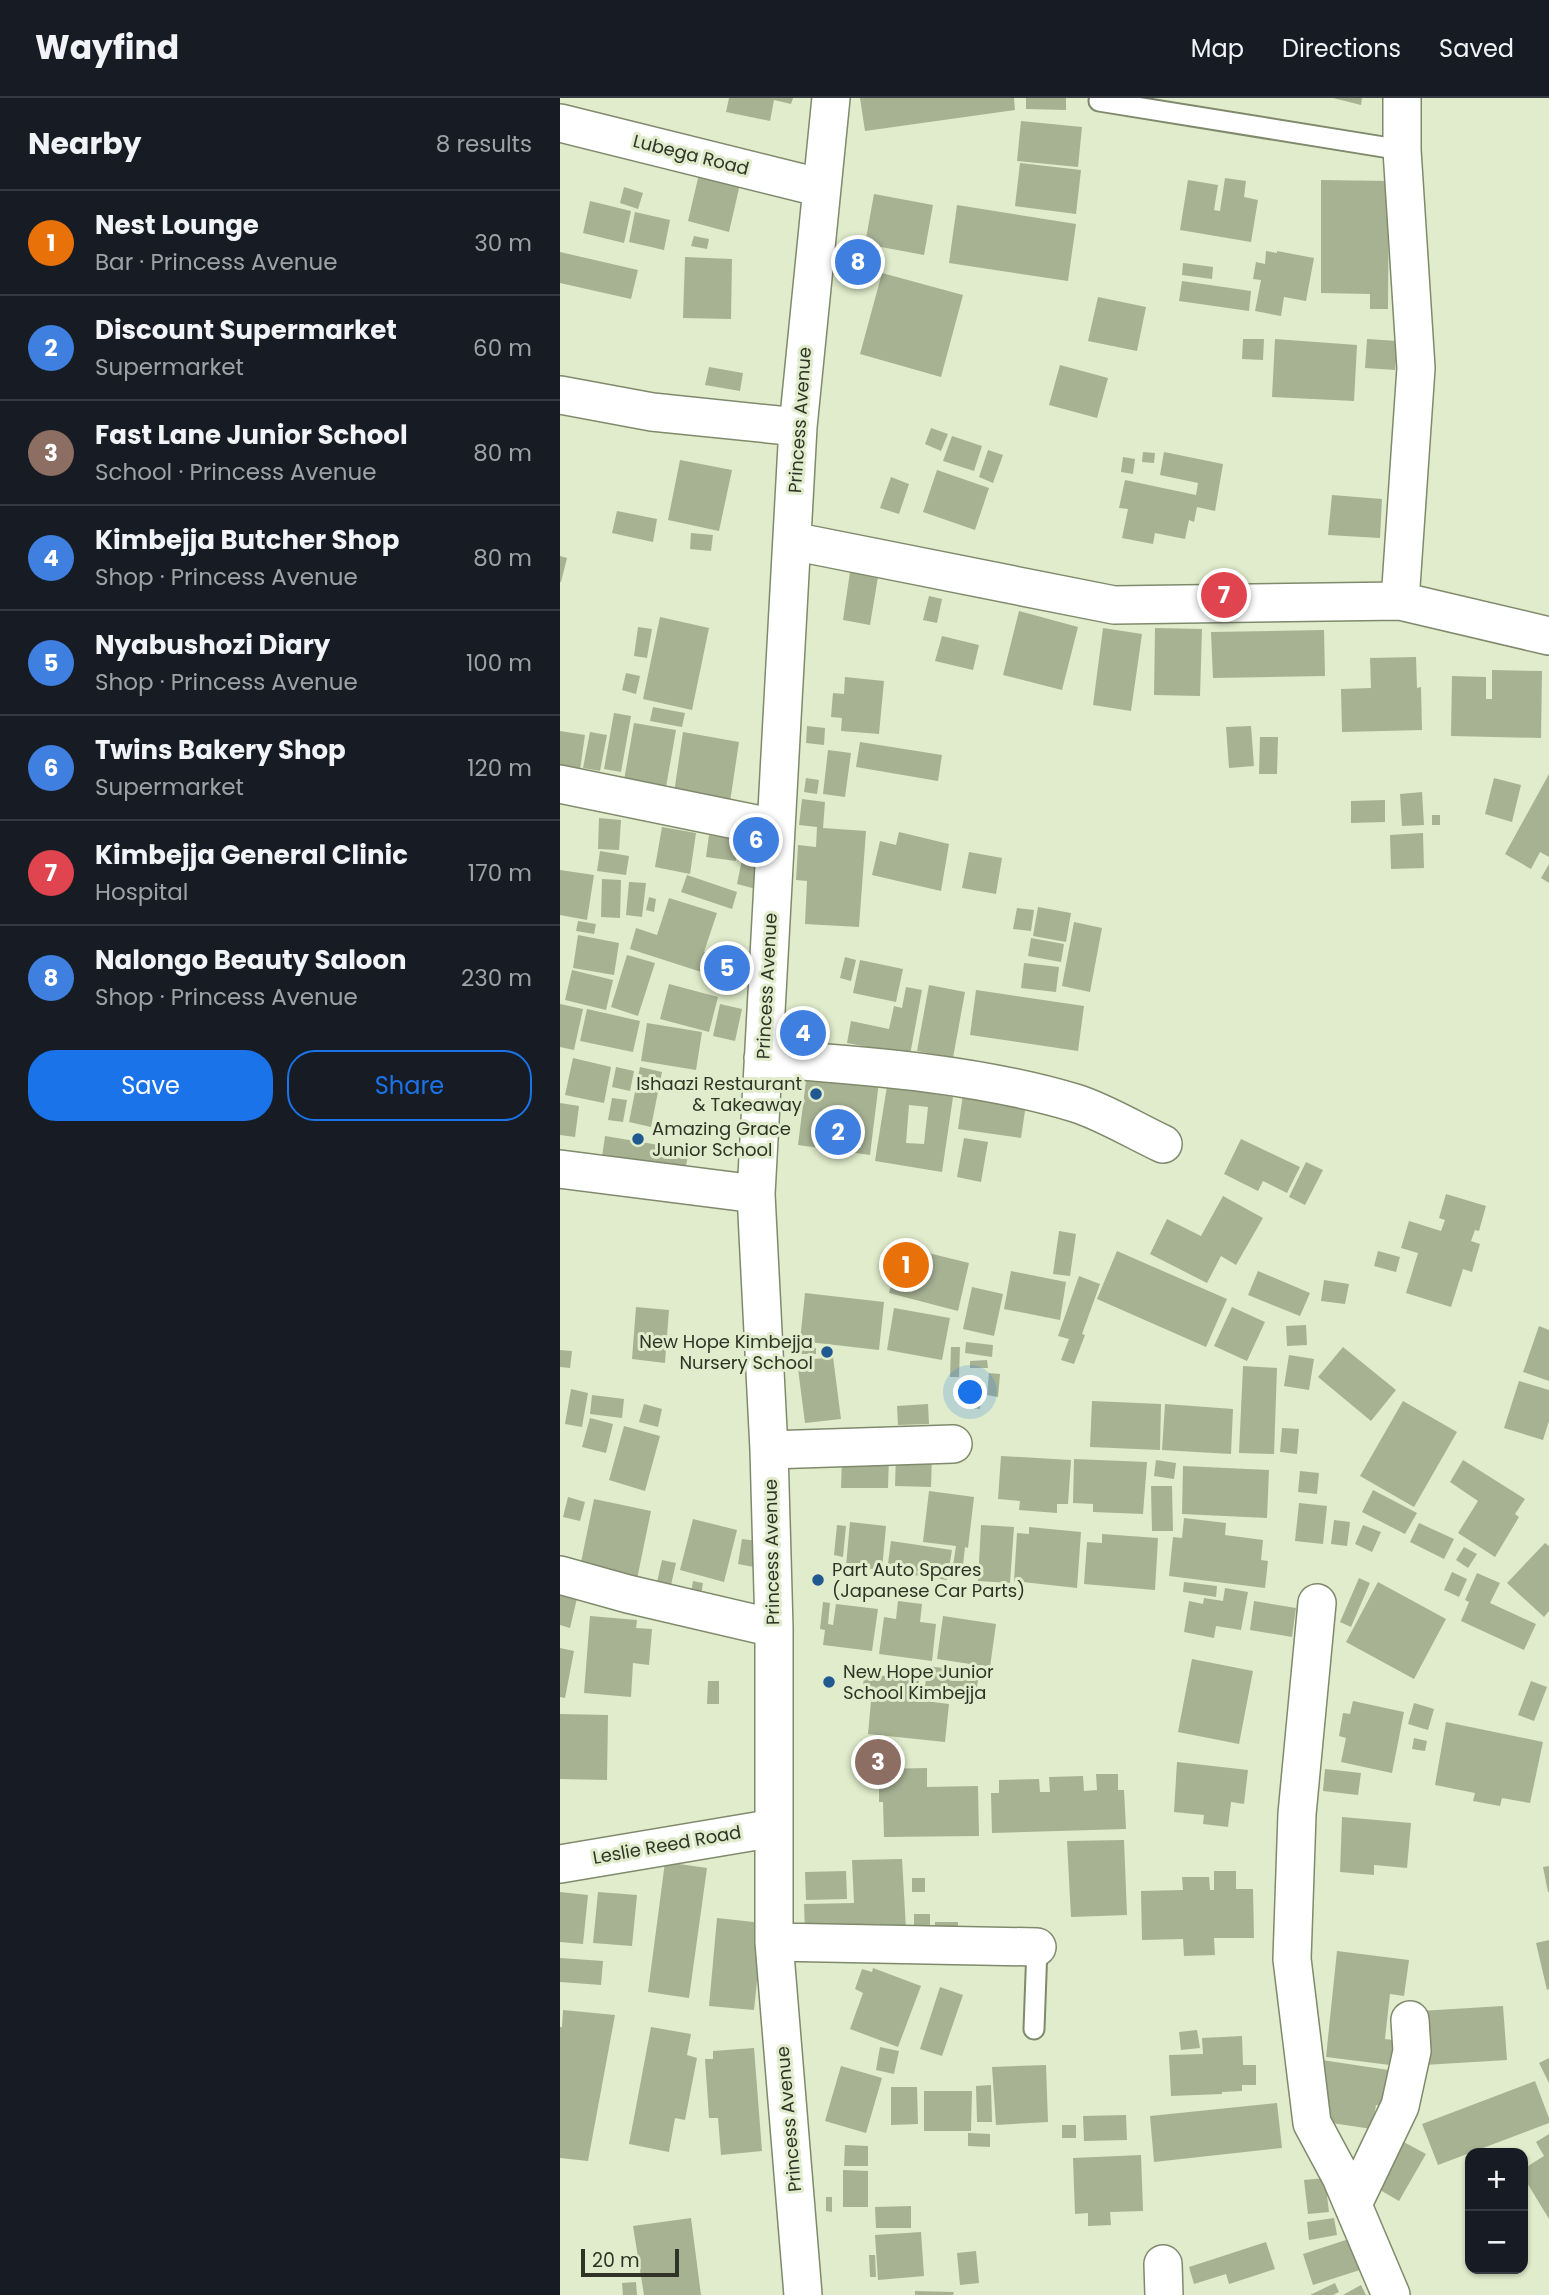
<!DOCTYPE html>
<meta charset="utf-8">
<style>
:root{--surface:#171b24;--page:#242831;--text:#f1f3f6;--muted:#9ea1a6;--line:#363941;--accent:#1a73e8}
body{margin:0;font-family:Poppins,sans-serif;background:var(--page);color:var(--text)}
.controls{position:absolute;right:21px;bottom:21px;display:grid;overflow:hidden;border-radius:14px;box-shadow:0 2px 5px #0004}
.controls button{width:63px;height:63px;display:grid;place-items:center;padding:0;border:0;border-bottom:2px solid var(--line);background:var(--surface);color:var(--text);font:35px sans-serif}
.scale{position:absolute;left:21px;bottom:18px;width:98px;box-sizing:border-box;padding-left:7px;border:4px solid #303427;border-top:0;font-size:19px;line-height:24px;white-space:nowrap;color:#303427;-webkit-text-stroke:5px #e0eccb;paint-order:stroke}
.you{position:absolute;left:411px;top:1295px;width:24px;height:24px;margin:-18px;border:5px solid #fff;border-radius:50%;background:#1a73e8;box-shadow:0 0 0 10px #1a73e833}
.badge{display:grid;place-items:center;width:46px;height:46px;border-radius:50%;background:var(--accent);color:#fff;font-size:23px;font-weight:700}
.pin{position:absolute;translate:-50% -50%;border:4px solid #fff;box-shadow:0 2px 7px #0006}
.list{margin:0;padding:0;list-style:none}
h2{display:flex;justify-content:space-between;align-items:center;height:91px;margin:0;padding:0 28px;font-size:30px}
h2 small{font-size:23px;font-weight:400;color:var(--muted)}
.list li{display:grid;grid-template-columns:46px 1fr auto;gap:21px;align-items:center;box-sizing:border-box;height:105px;padding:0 28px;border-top:2px solid var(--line)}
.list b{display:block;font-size:26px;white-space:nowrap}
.list p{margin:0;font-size:23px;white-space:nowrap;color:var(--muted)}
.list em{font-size:23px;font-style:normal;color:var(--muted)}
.actions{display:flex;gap:14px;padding:21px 28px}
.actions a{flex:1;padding:16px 0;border:2px solid var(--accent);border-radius:28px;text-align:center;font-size:24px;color:var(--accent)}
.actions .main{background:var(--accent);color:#fff}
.map{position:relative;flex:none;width:989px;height:2197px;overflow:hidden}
header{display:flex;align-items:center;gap:42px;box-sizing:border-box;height:98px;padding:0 35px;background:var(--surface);border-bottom:2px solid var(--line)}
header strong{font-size:33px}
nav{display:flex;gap:38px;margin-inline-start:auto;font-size:24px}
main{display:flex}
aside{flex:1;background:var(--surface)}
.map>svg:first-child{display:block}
.building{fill:#a7b293;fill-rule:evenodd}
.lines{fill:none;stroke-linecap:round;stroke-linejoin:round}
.service-casing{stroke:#7f8a6c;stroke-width:23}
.minor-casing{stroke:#7f8a6c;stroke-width:40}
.service{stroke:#fff;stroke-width:19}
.minor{stroke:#fff;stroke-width:37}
.poi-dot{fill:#205990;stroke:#e0eccb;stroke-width:2.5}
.labels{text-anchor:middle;stroke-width:6;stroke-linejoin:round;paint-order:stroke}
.street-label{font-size:18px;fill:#303427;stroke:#e0eccb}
.poi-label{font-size:18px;fill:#303427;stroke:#e0eccb;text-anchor:start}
</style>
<header>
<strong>Wayfind</strong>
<nav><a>Map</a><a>Directions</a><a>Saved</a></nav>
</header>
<main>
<aside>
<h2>Nearby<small>8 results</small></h2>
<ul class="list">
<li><span class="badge" style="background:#e8710a">1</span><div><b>Nest Lounge</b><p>Bar · Princess Avenue</p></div><em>30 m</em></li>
<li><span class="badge" style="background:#3f7fe0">2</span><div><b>Discount Supermarket</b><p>Supermarket</p></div><em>60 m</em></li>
<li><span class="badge" style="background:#8d6e63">3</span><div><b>Fast Lane Junior School</b><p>School · Princess Avenue</p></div><em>80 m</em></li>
<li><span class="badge" style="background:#3f7fe0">4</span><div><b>Kimbejja Butcher Shop</b><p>Shop · Princess Avenue</p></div><em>80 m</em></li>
<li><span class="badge" style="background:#3f7fe0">5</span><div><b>Nyabushozi Diary</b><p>Shop · Princess Avenue</p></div><em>100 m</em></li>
<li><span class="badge" style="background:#3f7fe0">6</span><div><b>Twins Bakery Shop</b><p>Supermarket</p></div><em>120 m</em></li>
<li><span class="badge" style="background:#e0444e">7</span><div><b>Kimbejja General Clinic</b><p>Hospital</p></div><em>170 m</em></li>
<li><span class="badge" style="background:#3f7fe0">8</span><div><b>Nalongo Beauty Saloon</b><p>Shop · Princess Avenue</p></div><em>230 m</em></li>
</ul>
<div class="actions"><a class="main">Save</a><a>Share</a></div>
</aside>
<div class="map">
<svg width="989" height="2197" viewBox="0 0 989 2197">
<rect width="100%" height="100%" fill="#e0eccb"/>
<path class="building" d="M169,0h64l-2,6 -17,-4 -4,21 -44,-9z
M300,0h154l1,12 -150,21z
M466,0h40v12l-40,-1z
M773,0h29l-1,7z
M461,23l61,6 -4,40 -61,-6z
M460,65l61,7 -5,44 -61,-8z
M139,76l41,10 -11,48 -41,-11z
M665,80l21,3 -2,16 14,3 -7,42 -71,-12 8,-50 30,5 -4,25 6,1z
M761,82l68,1 -1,128h-18v-15l-49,-1z
M64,89l19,6 -5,16 -18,-6z
M314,96l59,11 -9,50 -59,-11z
M30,103l41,10 -7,32 -41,-10z
M397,107l119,19 -8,57 -119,-18z
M75,114l35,8 -6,30 -35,-8z
M134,138l15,3 -2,10 -16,-3z
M706,153l11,2v-2l37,7 -8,43 -22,-4 -3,19 -26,-5 6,-31 -8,-1 3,-17 9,2z
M0,154l78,18 -7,29 -71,-16z
M125,159l47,2 -1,60 -48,-1z
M623,165l30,4 -1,12 -30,-4z
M322,175l81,22 -22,82 -81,-23z
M622,183l69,10 -2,20 -70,-10z
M538,199l48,10 -9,44 -49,-10z
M683,241h21l-1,21 -21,-1z
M715,241l82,6 -3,56 -82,-4z
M807,241l31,2 -3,29 -30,-2z
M500,267l48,13 -11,40 -48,-13z
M149,269l34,6 -3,18 -35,-6z
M371,330l17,6 -7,17 -16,-7z
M392,338l30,10 -8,25 -31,-10z
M428,352l15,5 -10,28 -14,-6z
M583,354l12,1 -1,10 -12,-1z
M604,354l59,12 -8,47 -18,-4 -3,15 -5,-2 -4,19 -30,-6 -2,11 -31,-6 6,-29 -9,-1 6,-28 71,15 2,-12 -38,-8z
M563,359l12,2 -2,15 -12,-2z
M120,362l52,10 -13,61 -51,-11z
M377,372l52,18 -14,42 -52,-18z
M331,379l18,7 -10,30 -19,-6z
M772,397l50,4 -2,39 -52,-3z
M57,413l40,8 -4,23 -41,-9z
M131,435l22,2 -2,16 -21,-2z
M0,458l7,2 -6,24h-1z
M290,474l28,5 -8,48 -27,-5z
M369,498l13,3 -5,24 -14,-3z
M459,513l59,16 -16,63 -59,-15z
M100,519l49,11 -17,82 -49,-11z
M78,529l14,2 -5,29 -13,-2z
M543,530l39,6 -11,77 -38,-6z
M595,530l47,1 -2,67 -46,-1z
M764,532l1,46 -112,2 -2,-46z
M382,538l37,9 -6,25 -38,-9z
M856,559l1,31 4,-1 1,43 -80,2 -1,-43 30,-1 -1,-30z
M932,572l50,1 -1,67 -90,-2 1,-60 34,1v22h6z
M66,575l14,3 -4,18 -14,-4z
M285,579l39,4 -5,53 -38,-3 1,-13 -11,-1 2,-24 11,1z
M93,609l32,6 -3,14 -32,-6z
M54,615l17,3 -10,56 -17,-3z
M74,625l42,7 -11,63 -42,-7z
M247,628l18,2 -1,17 -18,-2z
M691,628l3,40 -25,2 -3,-41z
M0,633l25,4 -5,35 -20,-3z
M30,634l17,3 -7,36 -17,-3z
M123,634l56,10 -9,60 -56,-9z
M700,639h18l-1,37h-18z
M300,644l82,13 -4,26 -82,-14z
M268,652l23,3 -6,44 -22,-3z
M989,676v83l-9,-5 -9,17 -26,-15z
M246,680l13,2 -2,14 -13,-2z
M934,680l27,7 -9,37 -27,-8z
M862,694l2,33 -22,1 -2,-32z
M242,701l23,3 -2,26 43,3 -7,96 -54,-3 2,-43 -11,-1 2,-35 18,2 1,-20 -18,-2z
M825,702v22l-34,1v-22z
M872,717h8v10h-8z
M39,720l22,2 -2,30 -21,-1z
M102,729l34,6 -6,41 -35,-7z
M339,734l50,12 -8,47 -69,-16 8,-34 16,4z
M863,735l1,35 -33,1 -1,-34z
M149,737l30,4 -3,22 -30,-4z
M185,747l20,4 -9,40 -19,-5z
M40,753l29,5 -3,19 -29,-4z
M409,754l33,6 -6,36 -34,-6z
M989,766v19l-8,-5z
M0,772l34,5 -7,45 -27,-5z
M127,777l50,17 -5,17 -51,-17z
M42,781l19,1 -1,38 -19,-1z
M69,784l17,1 -4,34 -16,-2z
M89,799l7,2 -2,13 -8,-2z
M109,800l48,15 -13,39 26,8 -7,19 -93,-30 6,-21 21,7z
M478,809l33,6 -5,29 -33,-6z
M457,810l17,2 -3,21 -18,-2z
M18,823l18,3 -2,10 -18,-3z
M514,824l28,6 -12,64 -28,-6z
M18,837l41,8 -5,32 -41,-7z
M471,840l33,6 -3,18 -33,-6z
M67,857l28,8 -17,53 -27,-9z
M285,859l11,3 -5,21 -11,-3z
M300,862l43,9 -7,33 -43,-9z
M464,865l35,4 -3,25 -35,-4z
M12,872l41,10 -7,30 -41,-10z
M109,886l49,13 -9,35 -49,-13z
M369,887l36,7 -12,66 -36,-7z
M346,889l16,3 -12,65 -63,-12 4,-22 38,8 5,-23 8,2z
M416,892l108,16 -6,45 -108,-16z
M0,906l23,5 -9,41 -14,-3z
M160,906l22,5 -7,32 -22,-5z
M27,911l53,12 -7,31 -53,-11z
M229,917l20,4 -4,23 -20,-3z
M87,925l55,9 -6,38 -55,-9z
M13,960l38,9 -7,36 -39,-8z
M56,969l18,4 -4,20 -18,-4z
M80,969l22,5 -11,55 -22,-5z
M247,975l72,9 -9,73 -72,-10z
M327,988l66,11 -11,75 -67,-11zM349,1007l19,2 -4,37 -18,-1z
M403,996l63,10 -5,34 -63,-9z
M52,1000l15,2 -4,22 -15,-2z
M0,1005l19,3 -4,31 -15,-2z
M45,1038l84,14 -4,21 -83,-14z
M404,1040l24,4 -7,40 -24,-5z
M681,1041l59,28 -13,26 -24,-12 -5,10 -34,-17z
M746,1064l17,8 -18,35 -16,-8z
M886,1096l40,12 -7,25 -4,-1 -4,11 9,3 -8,28 -9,-3 -12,38 -45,-14 12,-40 -17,-5 8,-27 32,10 4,-11 -6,-2z
M663,1098l40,22 -27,47 -15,-9 -14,27 -57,-29 17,-35 34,17z
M499,1133l17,3 -6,42 -17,-2z
M340,1148l69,17 -11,48 -69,-18z
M557,1153l110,48 -21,48 -109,-48z
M818,1153l22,6 -4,15 -22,-6z
M451,1173l55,11 -6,38 -56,-11z
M698,1173l52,22 -10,23 -52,-21z
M519,1178l21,8 -18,50 3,1 -11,29 -13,-4 8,-21 -11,-3z
M764,1182l25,4 -4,20 -24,-3z
M412,1189l31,7 -9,42 -31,-7z
M245,1195l79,9 -5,48 -79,-9z
M76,1209l33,3 -4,53 -33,-4z
M672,1209l33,15 -18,39 -33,-15z
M334,1210l56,10 -8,42 -55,-10z
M746,1227l1,20 -20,1 -1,-20z
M979,1228l10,4v51l-26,-9z
M406,1244l27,3 -1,12 -27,-4z
M241,1249l15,1v6h-15z
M391,1249h9l-1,30h-9z
M783,1249l53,43 -25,31 -53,-44z
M0,1252l12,1 -2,17 -10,-1z
M729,1257l25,4 -5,31 -25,-4z
M273,1259l8,62 -36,4 -8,-62z
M427,1262l1,8h-18v-7z
M683,1268l34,2 -3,86 -35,-1z
M429,1275l11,1 -2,23 -11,-2z
M411,1281l12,1 -3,29 -11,-1z
M959,1283l30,9v31l-6,19 -39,-12z
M11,1291l17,4 -6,34 -17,-3z
M32,1297l32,4 -2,19 -32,-4z
M532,1303l69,3 -1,46 -70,-3z
M843,1303l54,31 -43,75 -54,-31z
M84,1306l18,5 -4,18 -19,-5z
M368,1306l1,20 -31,1 -1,-19z
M605,1306l68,5 -2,45 -69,-4z
M30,1320l23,6 -7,29 -24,-6z
M64,1328l36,10 -15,55 -36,-11z
M722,1330l17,1 -2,25 -17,-2z
M336,1357l36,1 -1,31 -36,-1z
M441,1358l70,4 -3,44h-11v9l-38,-3 1,-9 -22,-2z
M282,1359h47l-1,31h-47z
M514,1361l73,3 -4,52 -50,-2v-8l-20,-1z
M596,1362l20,3 -2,16 -20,-3z
M903,1362l62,39 -10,15 4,3 -24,40 -37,-24 20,-32 -28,-19z
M623,1368l86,4 -2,48 -85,-4z
M740,1373l19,2 -2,21 -19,-2z
M591,1388h21l1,45h-21z
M813,1392l44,23 -12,21 -43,-22z
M369,1393l45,6 -6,51 -3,-1 -3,27 -10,-2 4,-26 -33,-4z
M8,1399l17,5 -5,19 -17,-4z
M34,1401l57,12 -14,68 -57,-12z
M739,1405l28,3 -4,38 -28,-3z
M624,1420l42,5 -1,12 38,5 -2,20 7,1 -3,27 -96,-12 4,-39 9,1z
M133,1421l44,11 -13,52 -44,-12z
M774,1422l16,2 -3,24 -16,-2z
M290,1424l36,4 -4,44 -36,-4z
M859,1425l35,16 -10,20 -34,-17z
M277,1427l9,1 -3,31 -9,-2z
M421,1427l33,2 -4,56 -32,-2z
M803,1427l18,7 -9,20 -17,-8z
M469,1429l52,5 -4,56 -63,-7 3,-48 12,1z
M542,1436l56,4 -3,52 -71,-6 3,-42 15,1z
M182,1441l16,2 -4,26 -16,-3z
M331,1443l61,9 -5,30 -60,-9z
M985,1445l4,3v65l-5,6 -37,-34z
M904,1449l13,7 -9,14 -12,-8z
M102,1462l14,3 -5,22 -14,-3z
M892,1474l15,7 -8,18 -15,-7z
M917,1475l23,10 -10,20 46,21 -12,26 -63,-29 8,-19 -4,-2z
M799,1480l11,5 -19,44 -11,-5z
M0,1483l18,13 -8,34 -10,-3z
M133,1483l10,2 -2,12 -10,-2z
M624,1484l33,4 -1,11 -33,-5z
M818,1484l68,37 -32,60 -68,-37z
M665,1490l23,4 -7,38 -25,-4 -2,12 -30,-6 5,-31 14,3 1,-6 19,3z
M338,1503l24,3 -2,18 16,2 -4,37 -53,-7 5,-37 12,2z
M694,1503l42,7 -4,29 -42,-7z
M263,1504l7,1 -2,21 5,1 3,-21 42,5 -6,42 -49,-6 2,-15 -5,-1z
M30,1518l47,4 -1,8 16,1 -3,36 -16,-2 -2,34 -47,-4z
M383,1518l53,8 -6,43 -53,-8z
M0,1550l14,3 -9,47 -5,-1z
M632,1561l61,12 -14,73 -61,-12z
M368,1568l51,7 -4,28 -51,-8z
M304,1576l55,5 -2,21 32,4 -4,38 -77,-8 3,-33 -9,-1z
M148,1583h11v23h-12z
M971,1583l16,6 -13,34 -16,-6z
M793,1603l51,11 -12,61 -51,-11 5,-24 -7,-2 4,-23 7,1z
M854,1605l20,6 -6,21 -20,-6z
M0,1616l48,1 -1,65 -47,-1z
M886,1624l97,20 -13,61 -28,-5 -2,8 -27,-5 2,-8 -40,-8z
M854,1640l13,3 -2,10 -13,-2z
M617,1664l71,8 -4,34 -13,-2 -3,25 -25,-3 1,-9 -30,-3z
M367,1670v19l51,-1 1,50 -95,1 -1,-35h-4v-33z
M765,1671l36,4 -3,22 -35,-4z
M536,1676h22v16h6l2,39 -134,4 -1,-40h8v-13l40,-1 1,13h10l-1,-15 34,-1 1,15 13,-1z
M782,1719l69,6 -4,45 -33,-3v10l-34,-3z
M564,1742l3,75 -56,2 -4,-76z
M342,1761l4,70 -101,3 -1,-28 50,-1 -2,-43z
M105,1764l42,6 -18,130 -41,-6z
M989,1768v26h-1l-5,-25z
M286,1773l1,28 -41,1 -1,-28z
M654,1773h22v18h17l1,49h-40l1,17 -31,1 -1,-17 -41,1 -1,-49 42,-1 -1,-13h27l1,13h4z
M352,1780h13v14h-13z
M0,1794l28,3 -5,49 -23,-2z
M38,1794l39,3 -5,51 -39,-3z
M354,1816h16v15h-16z
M157,1820l46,5 -9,87 -45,-4z
M375,1824h23v19h-23z
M989,1842v49l-2,1 -11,-47z
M777,1853l72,9 -5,36 -14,-2 -5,45 16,2 -3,25 -72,-9z
M0,1860l43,3 -2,24 -41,-3z
M313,1870l48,18 -23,61 -48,-18 13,-36 -8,-4 7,-20 10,3z
M380,1889l23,8 -21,61 -22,-7z
M943,1908l4,54 -83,5 -4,-54z
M3,1912l52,5 -27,146 -28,-3v-131h2z
M91,1929l40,7 -4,21 10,3 -12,62 -10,-2 -6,34 -40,-8z
M637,1932l3,18 -19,2 -2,-18z
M682,1938l1,29h13v20h-14v6l-20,1v2l-51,2 -2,-41 34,-1 -1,-16z
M320,1949l19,4 -5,23 -18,-4z
M194,1950l8,103 -41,4 -3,-37h-9l-4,-59h8v-8z
M989,1960v25l-10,-20z
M762,1962l73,11 -5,36 -14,-2 -4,24 -47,-7 3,-21 -12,-2z
M486,1967l2,57 -52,3 -4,-58z
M281,1968l41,12 -16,55 -41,-12z
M975,1983l14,37v5l-111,42 -16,-41z
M431,1987l1,37h-15l-1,-36z
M331,1989h26l1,37 -27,1z
M364,1993h48l-1,40h-47z
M717,2005l5,45 -128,14 -4,-46z
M566,2017l1,25 -43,1 -1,-25z
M502,2027h14v13h-14z
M408,2035l22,1v13l-22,-1z
M989,2036v85l-26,-43v-7l21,-13 -8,-14z
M840,2042l26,14 -27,47 -24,-14z
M285,2047l23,1v20h-24z
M581,2057l2,56 -33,1 1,13 -23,1v-13l-13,1 -2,-56z
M283,2072l25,1v36h-25z
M765,2080l4,34 -21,2 -4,-34z
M266,2099h6v15l-6,-1z
M351,2108v22h-35l-1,-21z
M131,2120l10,77h-57l-11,-69z
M774,2120l3,17 -28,5 -2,-18z
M361,2134l3,44 -46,4 -3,-45z
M792,2140l11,31 -50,16 -10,-31z
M706,2144l9,27 -46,15 -3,-10 -32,10 -5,-17z
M416,2153l3,32 -19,2 -3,-32z
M309,2157h6l1,22h-6z
M76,2184l1,13h-14l-1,-12z
M775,2185l4,9 -6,3h-23z
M801,2187l5,10h-23z
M355,2193l39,1 -1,3h-38z"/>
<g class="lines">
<g class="service-casing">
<path id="service" d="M539,3l303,49
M474,1931l3,-82"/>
</g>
<g class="minor-casing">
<path id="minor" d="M0,25l262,65
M0,297l92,17 146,15
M232,443l322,64 286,-4 149,35
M840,503l16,-233 -14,-218v-52
M0,686l215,44
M203,960c104,8 212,15 312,45 27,8 62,29 88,41
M0,1071l196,25
M209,1352l184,-6
M0,1477l68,19 146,34
M757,1505l-20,211 -5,145 20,164 29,54 50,118
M0,1766l214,-36
M214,1844l263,5
M793,2106l47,-98 12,-55 -2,-31
M603,2166l1,31
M243,2197l-29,-353v-314l-5,-178 -13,-256 42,-767 33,-329"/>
</g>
<use href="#service" class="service"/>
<use href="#minor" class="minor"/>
</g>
<g class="poi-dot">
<circle cx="256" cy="996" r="7"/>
<circle cx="78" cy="1041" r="7"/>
<circle cx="267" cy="1254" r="7"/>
<circle cx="258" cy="1482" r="7"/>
<circle cx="269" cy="1584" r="7"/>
</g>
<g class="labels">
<g class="street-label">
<text transform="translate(131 57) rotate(14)" y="6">Lubega Road</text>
<text transform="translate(240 322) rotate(-86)" y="6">Princess Avenue</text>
<text transform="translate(207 888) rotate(-87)" y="6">Princess Avenue</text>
<text transform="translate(212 1454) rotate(-91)" y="6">Princess Avenue</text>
<text transform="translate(107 1747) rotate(-10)" y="6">Leslie Reed Road</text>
<text transform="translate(229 2021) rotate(-95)" y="6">Princess Avenue</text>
</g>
<g class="poi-label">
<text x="242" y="992" text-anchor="end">Ishaazi Restaurant<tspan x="242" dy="21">&amp; Takeaway</tspan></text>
<text x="92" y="1037">Amazing Grace<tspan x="92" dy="21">Junior School</tspan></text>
<text x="253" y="1250" text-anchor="end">New Hope Kimbejja<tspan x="253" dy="21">Nursery School</tspan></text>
<text x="272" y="1478">Part Auto Spares<tspan x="272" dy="21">(Japanese Car Parts)</tspan></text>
<text x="283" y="1580">New Hope Junior<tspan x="283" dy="21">School Kimbejja</tspan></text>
</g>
</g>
</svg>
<div class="controls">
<button>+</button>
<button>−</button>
</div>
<div class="scale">20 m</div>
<div class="you"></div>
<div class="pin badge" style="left:346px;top:1167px;background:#e8710a">1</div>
<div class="pin badge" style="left:278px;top:1034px;background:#3f7fe0">2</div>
<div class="pin badge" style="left:318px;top:1664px;background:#8d6e63">3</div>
<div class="pin badge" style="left:243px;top:935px;background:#3f7fe0">4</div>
<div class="pin badge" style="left:167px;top:870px;background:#3f7fe0">5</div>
<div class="pin badge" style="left:196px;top:742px;background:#3f7fe0">6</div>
<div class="pin badge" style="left:664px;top:497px;background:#e0444e">7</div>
<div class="pin badge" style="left:298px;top:164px;background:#3f7fe0">8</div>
</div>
</main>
